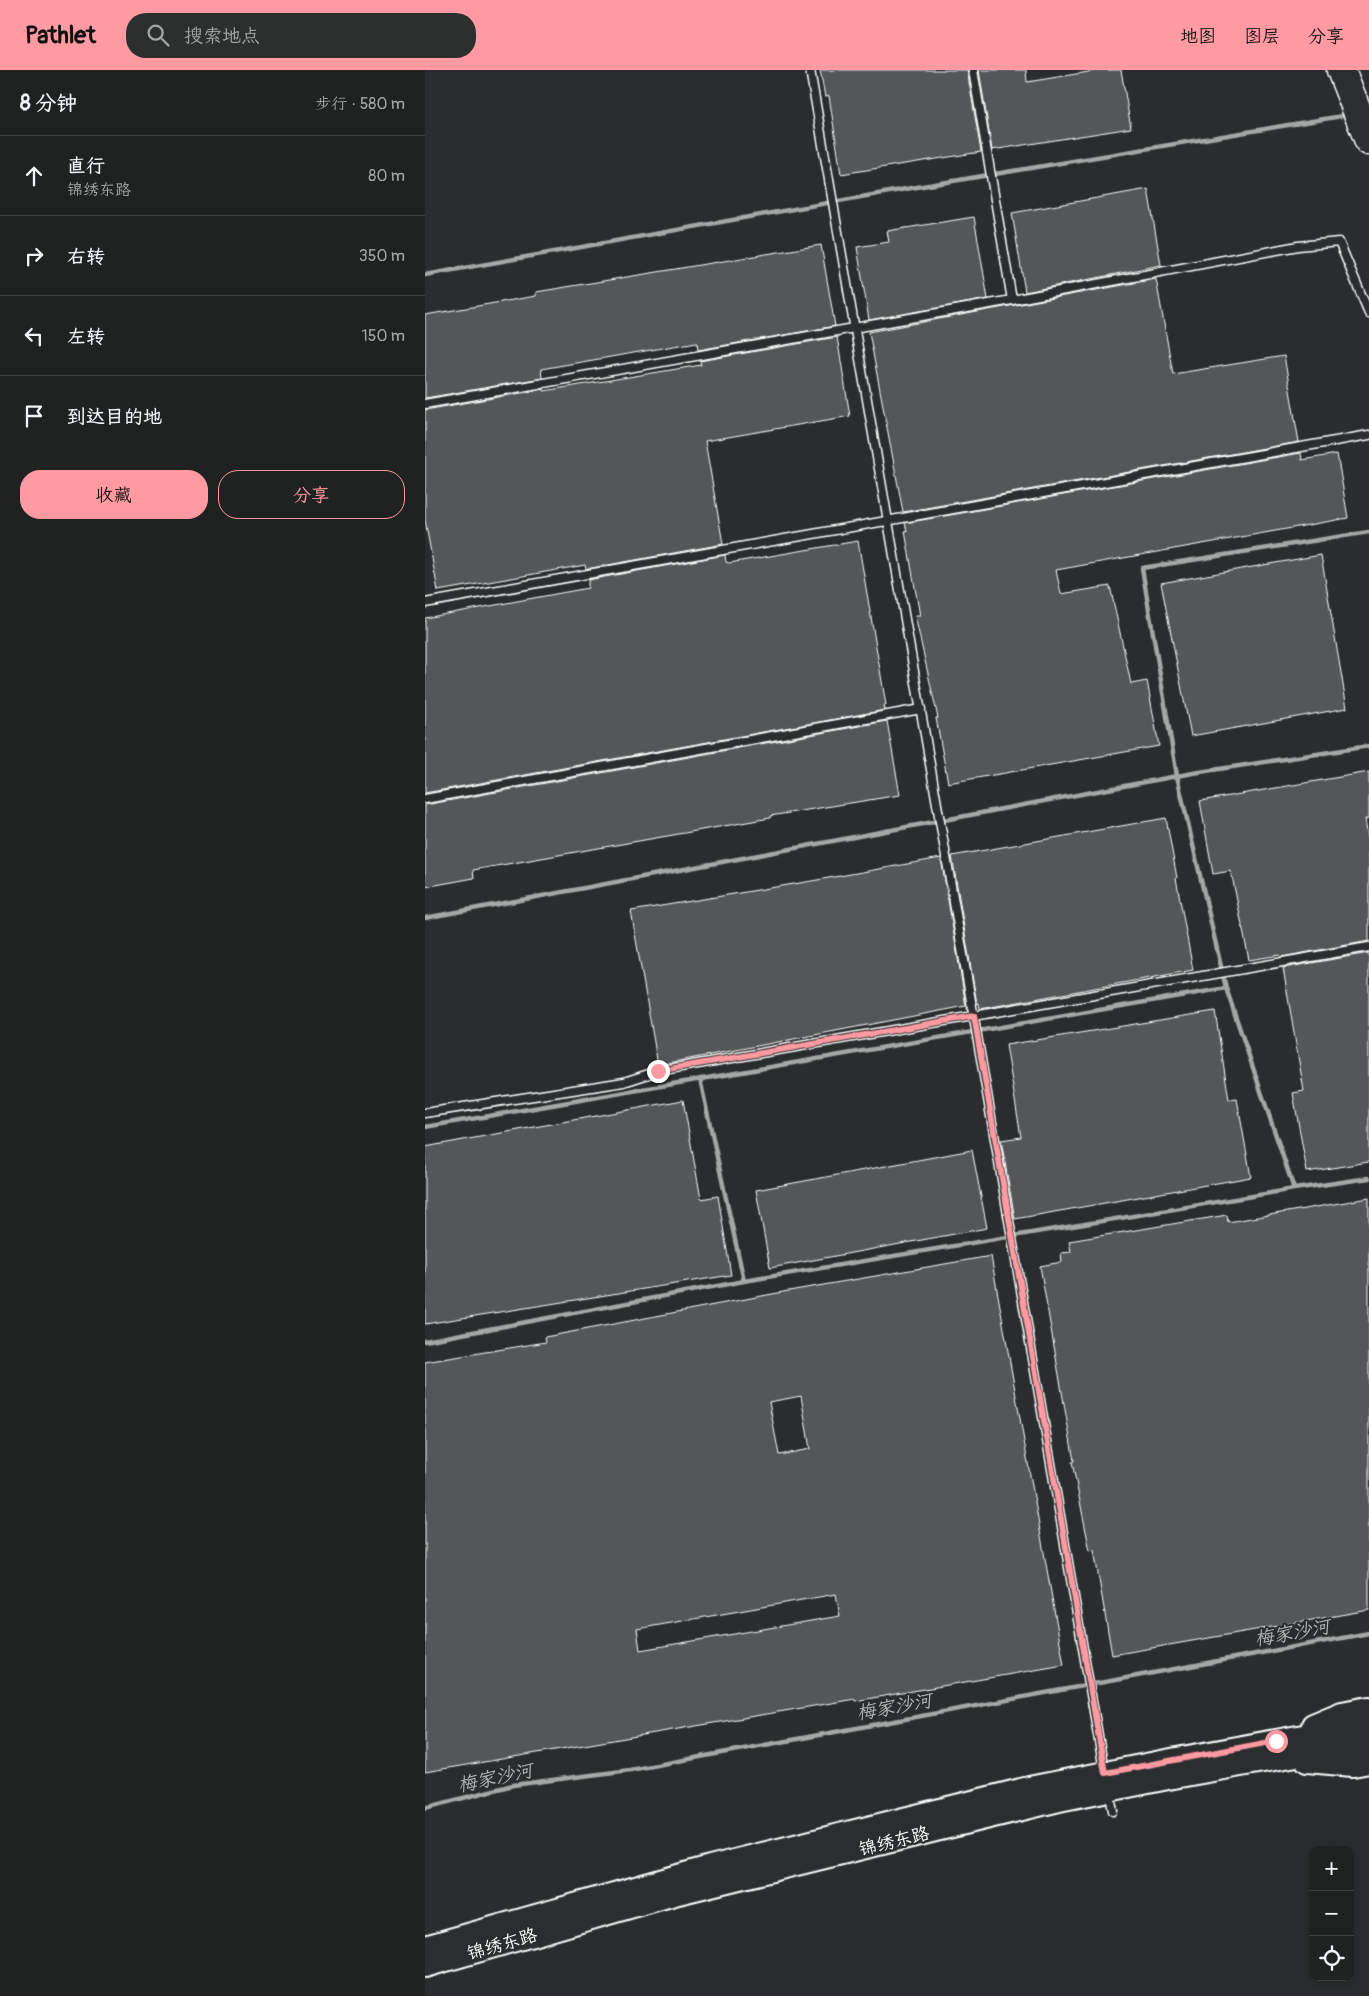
<!DOCTYPE html>
<html lang="zh">
<meta charset="utf-8">
<style>
:root{--surface:#202222;--page:#2d2f2f;--text:#f1f3f6;--muted:#a2a4a5;--line:#3d3f40;--accent:#ff9aa2}
body{margin:0;font-family:Pangolin,"LXGW WenKai TC",sans-serif;background:var(--page);color:var(--text)}
.controls{position:absolute;right:15px;bottom:15px;display:grid;overflow:hidden;border-radius:10px;box-shadow:0 2px 8px #0003}
.controls button{width:45px;height:45px;display:grid;place-items:center;padding:0;border:0;border-bottom:1px solid var(--line);background:var(--surface);color:var(--text);font:25px sans-serif}
.stop{position:absolute;width:15px;height:15px;margin:-11px;border:4px solid #ff9aa2;border-radius:50%;background:#fff}
.stop.end{background:#ff9aa2;border-color:#fff;box-shadow:0 1px 5px #0008}
.list{margin:0;padding:0;list-style:none}
h2{display:flex;justify-content:space-between;align-items:center;height:65px;margin:0;padding:0 20px;font-size:21px}
h2 small{font-size:16px;font-weight:400;color:var(--muted)}
.list li{display:grid;grid-template-columns:32px 1fr auto;gap:15px;align-items:center;box-sizing:border-box;height:80px;padding:0 20px;border-top:1px solid var(--line)}
.list b{display:block;font-size:19px;white-space:nowrap}
.list p{margin:0;font-size:16px;white-space:nowrap;color:var(--muted)}
.list em{font-size:16px;font-style:normal;color:var(--muted)}
.actions{display:flex;gap:10px;padding:15px 20px}
.actions a{flex:1;padding:11px 0;border:1px solid var(--accent);border-radius:20px;text-align:center;font-size:18px;color:var(--accent)}
.actions .main{background:var(--accent);color:#111}
.icon{flex:none;width:28px;height:28px;fill:none;stroke:currentColor;stroke-width:2;stroke-linecap:round;stroke-linejoin:round}
.map{position:relative;flex:none;width:944px;height:1926px;overflow:hidden}
header{display:flex;align-items:center;gap:30px;box-sizing:border-box;height:70px;padding:0 25px;background:var(--accent);color:#111}
header strong{font-size:24px}
nav{display:flex;gap:28px;margin-inline-start:auto;font-size:18px}
.search{width:350px;height:45px;background:var(--page);display:flex;align-items:center;gap:12px;box-sizing:border-box;padding:0 18px;border-radius:20px;color:var(--muted);font-size:19px}
main{display:flex}
aside{flex:1;background:var(--surface)}
.map>svg:first-child{display:block}
.lines{fill:none;stroke-linecap:round;stroke-linejoin:round}
.stream{stroke:#a6a7a7;stroke-width:4.5}
.building{fill:#555758;stroke:#fff;fill-rule:evenodd}
.service-casing{stroke:#fff;stroke-width:11}
.secondary-casing{stroke:#fff;stroke-width:26}
.motorway-casing{stroke:#fff;stroke-width:31}
.service{stroke:#2a2d2e;stroke-width:8}
.secondary{stroke:#2a2d2e;stroke-width:22}
.motorway{stroke:#2a2d2e;stroke-width:28}
.route{stroke:#ff9aa2;stroke-width:6}
.labels{text-anchor:middle;stroke-width:4;stroke-linejoin:round;paint-order:stroke}
.street-label{font-size:18px;fill:#fff;stroke:#2a2d2e}
.water-label{font-size:19px;font-style:italic;fill:#b4b6b6;stroke:#2a2d2e}
</style>
<header>
<strong>Pathlet</strong>
<div class="search"><svg class="icon" aria-label="search" viewBox="0 0 24 24"><circle cx="10" cy="10" r="6"/><path d="M15 15l6 6"/></svg>搜索地点</div>
<nav><a>地图</a><a>图层</a><a>分享</a></nav>
</header>
<main>
<aside>
<h2>8 分钟<small>步行 · 580 m</small></h2>
<ul class="list">
<li><svg class="icon" aria-label="ahead" viewBox="0 0 24 24"><path d="M12 20V5M6 11l6-6 6 6"/></svg><div><b>直行</b><p>锦绣东路</p></div><em>80 m</em></li>
<li><svg class="icon" aria-label="right" viewBox="0 0 24 24"><path d="M7 20v-9h11M14 6l5 5-5 5"/></svg><div><b>右转</b></div><em>350 m</em></li>
<li><svg class="icon" aria-label="left" viewBox="0 0 24 24"><path d="M17 20v-9H6M10 6l-5 5 5 5"/></svg><div><b>左转</b></div><em>150 m</em></li>
<li><svg class="icon" aria-label="arrive" viewBox="0 0 24 24"><path d="M6 21V4h12l-3 4 3 4H6"/></svg><div><b>到达目的地</b></div></li>
</ul>
<div class="actions"><a class="main">收藏</a><a>分享</a></div>
</aside>
<div class="map">
<svg width="944" height="1926" viewBox="0 0 944 1926">
<rect width="100%" height="100%" fill="#2a2d2e"/>
<filter id="ink" filterUnits="userSpaceOnUse"><feTurbulence type="fractalNoise" baseFrequency=".02" numOctaves="2"/><feDisplacementMap in="SourceGraphic" scale="10" xChannelSelector="R" yChannelSelector="G"/><feConvolveMatrix kernelMatrix="1 2 1 2 8 2 1 2 1" color-interpolation-filters="sRGB"/></filter>
<g filter="url(#ink)">
<g class="lines">
<path class="stream" d="M0,205l492,-88 431,-72
M944,462l-227,36 35,208 49,212 68,201 75,-11
M0,848l768,-145 176,-27
M275,1009l44,202 550,-92
M0,1057l801,-139
M0,1271l319,-60
M0,1738l88,-23 117,-15 739,-137"/>
</g>
<path class="building" d="M395,0h147l14,82 -140,22 -12,-78 -4,1z
M554,0h47l1,12 74,-12h20l10,58 -139,22z
M723,119l13,76 -136,27 -13,-79z
M549,147l14,82 -119,21 -12,-73 32,-5 -2,-11z
M396,175l14,81 -137,24 -1,-8 -156,27 1,9 -117,20v-83l111,-19v-4z
M731,209l17,95 111,-18 15,86 -396,70 -34,-180z
M412,267l13,79 -145,25 18,103 -137,25 -1,-4 -147,26 -13,-71v-110l119,-21v2l157,-26 -1,-4z
M876,383l1,7 35,-6 11,64 -292,52 5,24 49,-8 21,98 16,-3 12,65 -211,37 -12,-65h2l-23,-102h5l-15,-85h2l-2,-8z
M433,471l28,164h-2l1,5 -460,83v-175l163,-30v-8l137,-25 1,7 3,1z
M896,485l26,153 -156,28 -30,-153z
M462,651l13,74 -130,21v2l-297,52 1,8 -49,9v-82z
M944,702v46l-4,1 4,24v98l-88,16 -1,-2 -31,5 -18,-89 -18,3 -13,-73z
M741,748l11,60h-1l17,92 -213,39 -1,-6 -2,1 -25,-148z
M516,788l25,148 -308,59 -27,-154 175,-29z
M944,883v209l-62,10 -14,-79 11,-2 -21,-123z
M790,941l14,89 8,-1 14,78 -236,42 -14,-79 20,-3 -15,-92z
M258,1030l18,99 17,-3 13,79 -306,49v-177z
M547,1080l15,78 -217,40 -14,-78z
M944,1128v412l-257,45 -18,-105 -4,1 -18,-89 2,-1 -34,-195 22,-4 -1,-9 10,-1 -2,-11 158,-26 1,7z
M566,1186l73,409 -209,36v-2l-430,73v-410l121,-20 -1,-5 238,-45zM376,1326l9,53 -31,6 -10,-53zM411,1524l4,22 -200,34 -3,-21z"/>
<g class="lines">
<g class="service-casing">
<path id="service" d="M385,0l294,1700
M587,230l286,-54 41,-4 30,71
M0,334l587,-104 -39,-230
M0,533l944,-168
M0,729l496,-90
M0,1043l199,-31 34,-11 711,-124
M684,1721l4,20"/>
</g>
<g class="secondary-casing">
<path id="secondary" d="M888,1655l29,-12 27,-5
M882,1691l46,4 16,-3
M0,1877l285,-80 319,-79 137,-27 203,-37
M0,1896l253,-73 381,-93 109,-22 201,-36"/>
</g>
<g class="motorway-casing">
<path id="motorway" d="M916,0l28,71"/>
</g>
<use href="#service" class="service"/>
<use href="#secondary" class="secondary"/>
<use href="#motorway" class="motorway"/>
</g>
</g>
<g class="lines" filter="url(#ink)">
<path class="route" d="M233,1001l316,-55 131,757 171,-32"/>
</g>
<g class="labels">
<g class="street-label">
<text transform="translate(469 1771) rotate(-14)" y="6">锦绣东路</text>
<text transform="translate(77 1874) rotate(-16)" y="6">锦绣东路</text>
</g>
<g class="water-label">
<text transform="translate(867 1562) rotate(-10)" y="7">梅家沙河</text>
<text transform="translate(469 1636) rotate(-10)" y="7">梅家沙河</text>
<text transform="translate(70 1707) rotate(-12)" y="7">梅家沙河</text>
</g>
</g>
</svg>
<div class="controls">
<button>+</button>
<button>−</button>
<button><svg class="icon" aria-label="locate" viewBox="0 0 24 24"><circle cx="12" cy="12" r="6"/><path d="M12 2v4M12 18v4M2 12h4M18 12h4"/></svg></button>
</div>
<div class="stop" style="left:851px;top:1671px"></div>
<div class="stop end" style="left:233px;top:1001px"></div>
</div>
</main>
